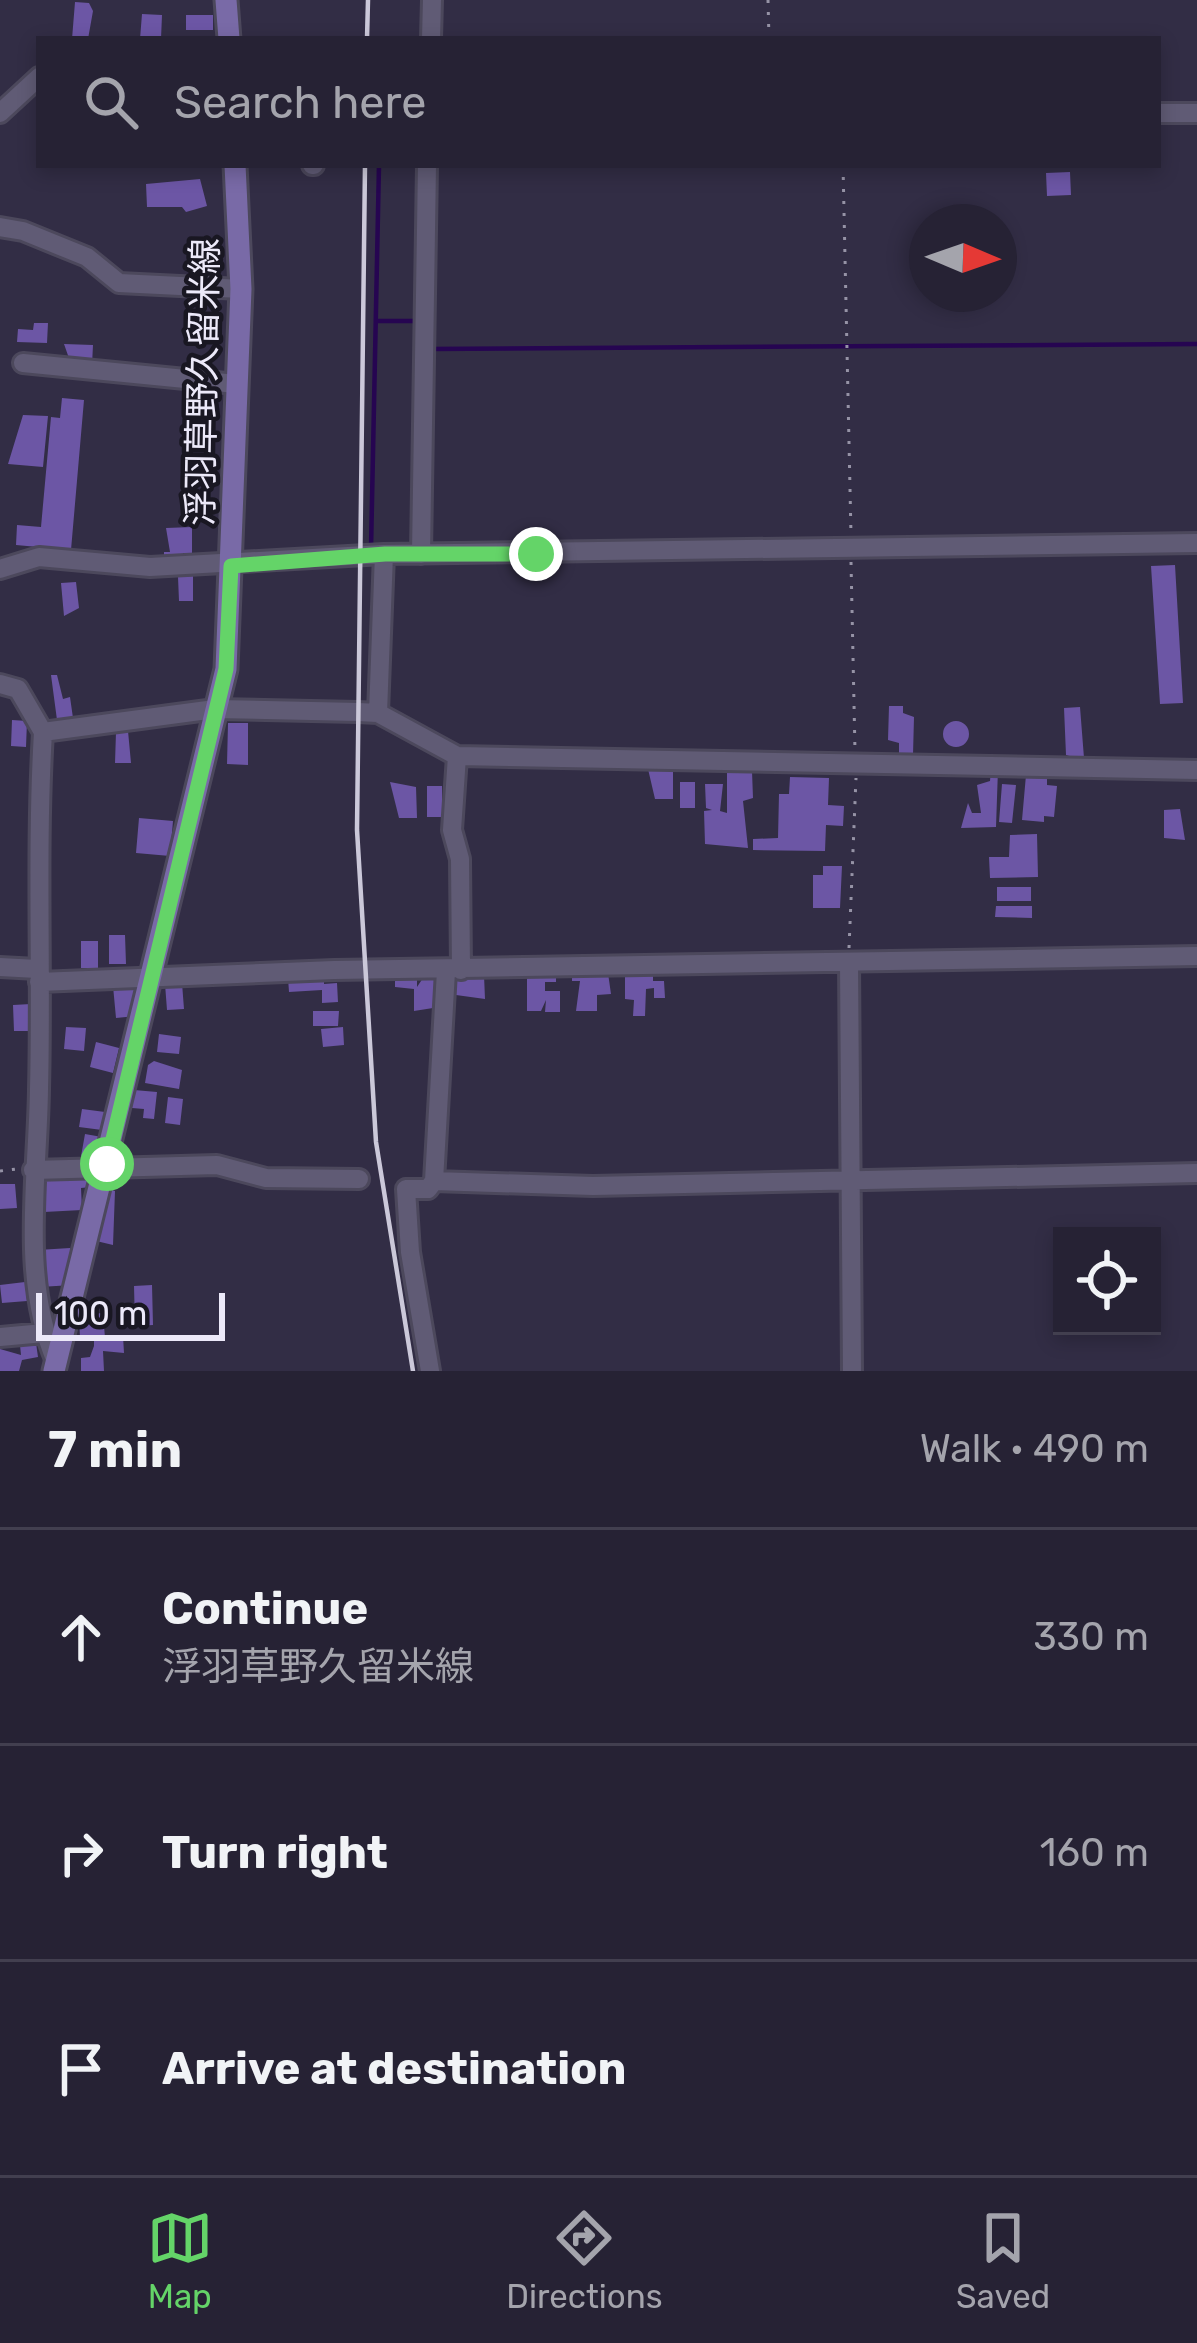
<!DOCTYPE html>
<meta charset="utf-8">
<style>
:root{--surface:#262234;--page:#2e2a3c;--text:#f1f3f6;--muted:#a4a4ac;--line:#423f4f;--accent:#64d468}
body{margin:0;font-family:Rubik,"Noto Sans JP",sans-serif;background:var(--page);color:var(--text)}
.controls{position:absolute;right:36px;bottom:36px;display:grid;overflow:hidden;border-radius:0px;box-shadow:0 6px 18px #0003}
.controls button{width:108px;height:108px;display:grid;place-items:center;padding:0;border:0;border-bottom:3px solid var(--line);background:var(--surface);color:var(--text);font:60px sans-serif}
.compass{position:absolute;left:909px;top:204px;width:108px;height:108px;border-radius:50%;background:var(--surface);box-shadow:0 6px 18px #0003;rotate:92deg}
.scale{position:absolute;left:36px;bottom:30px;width:189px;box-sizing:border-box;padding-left:12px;border:6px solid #ece9f9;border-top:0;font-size:33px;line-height:42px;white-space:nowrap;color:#ece9f9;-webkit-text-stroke:9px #191722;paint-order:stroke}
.stop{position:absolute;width:36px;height:36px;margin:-27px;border:9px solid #64d468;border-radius:50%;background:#fff}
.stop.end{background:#64d468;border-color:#fff;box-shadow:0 3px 12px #0008}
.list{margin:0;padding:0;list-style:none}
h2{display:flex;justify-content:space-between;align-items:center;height:156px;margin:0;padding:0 48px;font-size:51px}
h2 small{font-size:39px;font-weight:400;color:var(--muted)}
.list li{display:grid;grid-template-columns:78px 1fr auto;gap:36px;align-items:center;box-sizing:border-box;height:216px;padding:0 48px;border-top:3px solid var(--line)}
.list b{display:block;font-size:45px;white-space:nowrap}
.list p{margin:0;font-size:39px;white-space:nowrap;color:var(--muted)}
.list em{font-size:39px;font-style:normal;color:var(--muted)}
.icon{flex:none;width:66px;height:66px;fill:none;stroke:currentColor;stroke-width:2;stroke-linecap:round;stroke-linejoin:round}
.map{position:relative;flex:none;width:1197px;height:1371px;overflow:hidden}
.search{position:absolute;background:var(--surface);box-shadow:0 6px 18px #0003;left:36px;right:36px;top:36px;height:132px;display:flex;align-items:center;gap:30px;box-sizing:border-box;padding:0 42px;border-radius:0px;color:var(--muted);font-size:45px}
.sheet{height:804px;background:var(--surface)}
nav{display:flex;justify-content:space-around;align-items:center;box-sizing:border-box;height:168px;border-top:3px solid var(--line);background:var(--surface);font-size:33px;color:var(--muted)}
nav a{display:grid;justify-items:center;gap:6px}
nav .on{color:var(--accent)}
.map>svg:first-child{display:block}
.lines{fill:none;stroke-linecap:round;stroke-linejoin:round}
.stream{stroke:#260551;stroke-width:4.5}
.building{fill:#6c56a5}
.minor-casing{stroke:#4c485c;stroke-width:24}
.major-casing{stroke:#4c485c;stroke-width:27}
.path{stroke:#9693a6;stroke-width:3;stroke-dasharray:3 9;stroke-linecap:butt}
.minor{stroke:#605b75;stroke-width:18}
.major{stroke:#796aa7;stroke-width:21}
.rail{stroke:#cbc8d9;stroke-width:4.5}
.route{stroke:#64d468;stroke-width:15}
.labels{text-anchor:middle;stroke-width:9;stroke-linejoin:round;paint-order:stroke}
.street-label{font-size:36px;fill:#ece9f9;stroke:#191722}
</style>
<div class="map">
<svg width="1197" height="1371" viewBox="0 0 1197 1371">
<rect width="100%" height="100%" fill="#322d45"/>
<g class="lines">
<path class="stream" d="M377,321h38l1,12
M429,349l768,-5
M371,549l8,-384"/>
</g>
<path class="building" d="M75,2l14,1 4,8 -5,28h-16z
M142,14l20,1 -1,24h-21z
M186,15h27v15h-27z
M1070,172l1,23 -24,1 -1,-23z
M200,179l7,27 -21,6 -4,-5h-35l-1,-23z
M34,323h14l-1,20 -30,-1 1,-13 15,1z
M64,344l29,1 -1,20 -21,-1z
M62,398l22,2 -13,150 -55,-5 1,-20 24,2 10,-110 9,1z
M23,415l25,1 -5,51 -35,-3z
M192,527v26h-9v9h-19v-10h6l-4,-24z
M1175,565l8,138 -23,1 -9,-138z
M193,576v25h-14l-1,-24z
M76,582l3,26 -15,8 -3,-33z
M51,675h6l6,24 7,-2 3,21 -16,2z
M889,706h14v7l11,4 -1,38h-14v-12l-11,-3z
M1080,707l4,51h-8l-10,-3 -2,-47z
M12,720l15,1 -1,26 -15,-1z
M943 734a13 13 0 1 1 26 0a13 13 0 1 1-26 0Z
M228,723h20v42l-21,-1z
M128,731l3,32h-16l1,-31z
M648,769h25v30h-18z
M991,769h7l-2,58 -35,1 7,-25 4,10h9l-4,-28 13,-4z
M752,771l1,27 -10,3 5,47 -43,-4 -1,-33 8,-1 -6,-2 -1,-24h18l-3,27 7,2v-41z
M1026,775l21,2v8l10,1 -3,31 -10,-1v6l-22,-2z
M790,777l39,1 -1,27 16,1 -1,20 -17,-1 -1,26 -72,-1v-11l25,-1 1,-44h10z
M390,782l26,5 1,31h-18z
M680,782h15v26h-15z
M1002,784l14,1 -4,38 -13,-1z
M427,786h15v31h-15z
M1180,809l5,31 -21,-2v-28z
M139,818l34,3 -3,35 -34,-3z
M1037,834l1,43 -48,1 -1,-21h20l1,-22z
M823,866h19l-2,42h-27v-33h10z
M997,887h34v14h-34z
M996,906h36v12l-37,-1z
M109,935h16l1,29h-17z
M81,941h17v27h-17z
M556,972v10h-11v9h15v21h-15l1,-12 -5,11h-14v-36z
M625,972h28v9h11l1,17h-11v-10l-8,1 -1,27h-12l1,-16 -9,-1z
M572,973h36l3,21 -14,1v16h-21l4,-30h-8z
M395,975h22v12l6,-9 13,-2 -3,32 -19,3v-22l-19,-2z
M484,975l1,24 -29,-4 -1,-19z
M324,976v8l13,-1 1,19 -16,1v-13l-33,2 -1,-14z
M182,983l2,26 -17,1 -2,-26z
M134,985l2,31 -20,2 -3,-32z
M31,1004l1,27h-18l-1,-26z
M313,1011h26l-1,15h-25z
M66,1027l20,1 -2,23 -20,-2z
M343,1027l1,18 -21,2 -2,-18z
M159,1034l22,3 -2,17 -22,-2z
M96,1042l23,6 -6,25 -23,-6z
M154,1061l28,9 -3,19 -34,-6 3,-18z
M134,1090l23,2 -3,27 -11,-1 1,-9 -12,-1z
M168,1097l15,2 -3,26 -15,-2z
M82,1109l23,3 -3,18 -23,-3z
M85,1134l17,3 -5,28 -17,-3z
M90,1174l1,13 -10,1 1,22 -38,2 -2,-35z
M0,1184h15l2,24 -17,1z
M105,1188l10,3 -2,54 -21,-5z
M70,1248l2,37 -32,2 -2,-37z
M25,1282l2,19 -25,2 -2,-18z
M152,1285l1,40 -18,1 -1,-40z
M103,1313l2,25 18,-2 1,17 -21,-2 1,20h-23v-13l9,-1 4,-11v-8h-14l-1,-23z
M36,1343l2,14 -16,3 -3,11h-19v-22l21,6 -1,-10z"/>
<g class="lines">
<g class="minor-casing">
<path id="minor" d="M431,39l1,-39
M0,113l39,-36
M1158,113h39
M312,165h2
M0,227l23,4 64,26 32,26 122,6
M23,363l213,21
M421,554l6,-389
M0,569l39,-12 111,10 234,-13 813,-11
M0,684l18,5 25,43c-7,119 -1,238 -4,357 -1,86 -19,191 17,272
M378,713l6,-159
M43,732l172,-23 143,3 20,1 79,43 740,14
M457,756l-5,74 8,29 1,111
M849,962l3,409
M0,967l37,2
M39,982l295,-12 863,-14
M33,1170l184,-5 49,13 93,1
M434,1181l159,5 604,-13
M0,1337l44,-4
M430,1371l-20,-119 -4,-63h22l6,-8 12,-210"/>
</g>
<g class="major-casing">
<path id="major" d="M226,0l3,39
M54,1371l172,-702 15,-380 -6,-124"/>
</g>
<path class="path" d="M768,0l1,39
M843,165l8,370
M851,562l4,189
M849,948l7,-170
M0,1171l16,-2"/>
<use href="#minor" class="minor"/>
<use href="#major" class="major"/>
<path class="rail" d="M367,39l1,-39
M365,165l-8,665 19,312 37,229"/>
</g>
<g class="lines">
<path class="route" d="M107,1164l119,-495 5,-103 154,-12h151"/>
</g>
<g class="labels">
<g class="street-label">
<text transform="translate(202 382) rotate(-89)" y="13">浮羽草野久留米線</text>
</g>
</g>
</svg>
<div class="controls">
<button><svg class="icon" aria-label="locate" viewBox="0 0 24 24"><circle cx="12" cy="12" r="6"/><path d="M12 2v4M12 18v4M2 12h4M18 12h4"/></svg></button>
</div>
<svg class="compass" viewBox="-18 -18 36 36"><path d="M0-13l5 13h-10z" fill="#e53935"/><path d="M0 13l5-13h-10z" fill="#a4a4ac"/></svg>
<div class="scale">100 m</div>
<div class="stop" style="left:107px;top:1164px"></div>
<div class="stop end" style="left:536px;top:554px"></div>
<div class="search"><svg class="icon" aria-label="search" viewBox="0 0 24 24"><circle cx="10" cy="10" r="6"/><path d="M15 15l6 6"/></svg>Search here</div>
</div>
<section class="sheet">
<h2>7 min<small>Walk · 490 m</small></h2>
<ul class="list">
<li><svg class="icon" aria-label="ahead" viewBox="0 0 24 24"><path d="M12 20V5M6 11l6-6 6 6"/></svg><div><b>Continue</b><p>浮羽草野久留米線</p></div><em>330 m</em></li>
<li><svg class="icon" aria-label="right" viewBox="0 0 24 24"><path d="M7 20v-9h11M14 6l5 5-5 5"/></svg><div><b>Turn right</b></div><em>160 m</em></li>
<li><svg class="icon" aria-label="arrive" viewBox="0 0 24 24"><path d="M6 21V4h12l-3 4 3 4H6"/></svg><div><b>Arrive at destination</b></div></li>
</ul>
</section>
<nav>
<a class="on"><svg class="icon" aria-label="map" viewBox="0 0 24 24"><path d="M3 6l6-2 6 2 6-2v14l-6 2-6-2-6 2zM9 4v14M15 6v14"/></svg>Map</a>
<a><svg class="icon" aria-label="directions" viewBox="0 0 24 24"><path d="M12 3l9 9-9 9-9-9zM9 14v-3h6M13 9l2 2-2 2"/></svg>Directions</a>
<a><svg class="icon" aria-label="saved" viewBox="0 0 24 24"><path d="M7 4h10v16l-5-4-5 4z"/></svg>Saved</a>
</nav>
